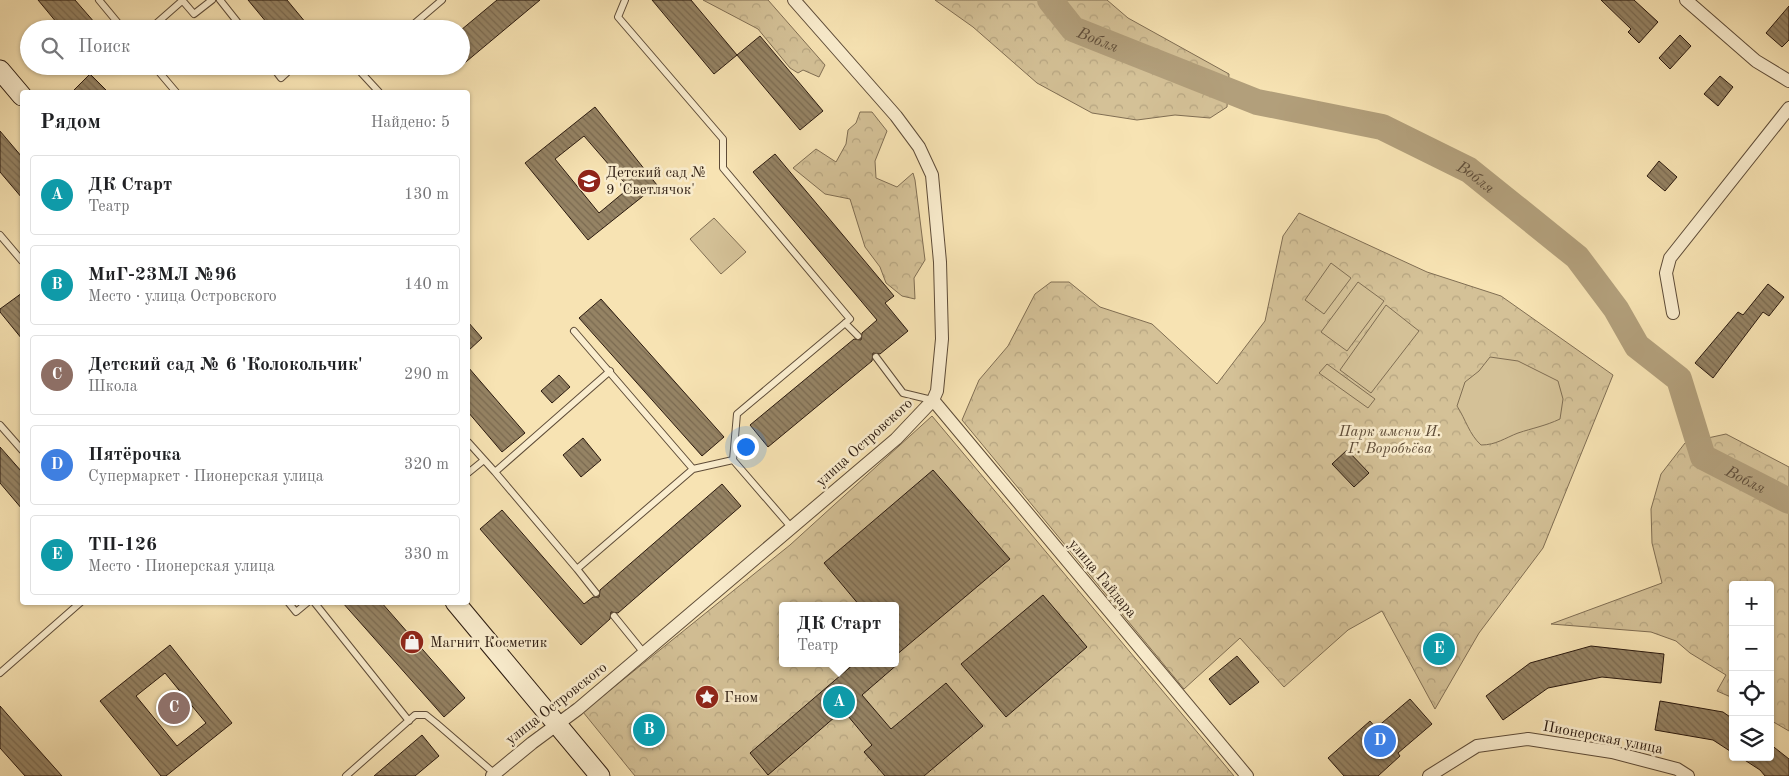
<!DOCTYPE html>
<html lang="ru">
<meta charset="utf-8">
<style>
:root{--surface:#fff;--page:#f2f2f2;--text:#202124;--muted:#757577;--line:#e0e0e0;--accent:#8f2418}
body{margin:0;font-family:"Old Standard TT",serif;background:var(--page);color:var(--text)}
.controls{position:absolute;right:15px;bottom:15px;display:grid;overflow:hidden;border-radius:5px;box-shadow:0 1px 4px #0004}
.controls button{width:45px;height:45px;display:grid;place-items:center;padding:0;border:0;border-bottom:1px solid var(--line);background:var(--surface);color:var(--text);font:25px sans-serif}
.you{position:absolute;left:745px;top:446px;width:18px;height:18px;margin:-12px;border:4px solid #fff;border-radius:50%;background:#1a73e8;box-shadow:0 0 0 8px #1a73e833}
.badge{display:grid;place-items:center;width:32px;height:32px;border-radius:50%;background:var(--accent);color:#fff;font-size:16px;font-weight:700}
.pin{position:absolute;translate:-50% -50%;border:2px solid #fff;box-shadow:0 1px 5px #0006}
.popup{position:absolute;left:779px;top:602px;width:120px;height:65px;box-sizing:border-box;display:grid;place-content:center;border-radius:5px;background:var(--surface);filter:drop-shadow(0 1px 4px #0005);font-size:16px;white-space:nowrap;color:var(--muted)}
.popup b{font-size:19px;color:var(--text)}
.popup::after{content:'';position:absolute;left:50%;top:100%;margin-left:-10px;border:10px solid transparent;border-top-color:var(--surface)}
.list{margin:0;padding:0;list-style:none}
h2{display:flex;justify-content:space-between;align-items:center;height:65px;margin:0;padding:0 20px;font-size:21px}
h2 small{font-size:16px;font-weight:400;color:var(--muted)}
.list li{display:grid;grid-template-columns:32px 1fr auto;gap:15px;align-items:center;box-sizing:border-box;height:80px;margin:0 10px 10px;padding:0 10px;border:1px solid var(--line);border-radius:5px}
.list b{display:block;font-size:19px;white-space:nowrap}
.list p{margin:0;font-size:16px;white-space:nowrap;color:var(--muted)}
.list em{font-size:16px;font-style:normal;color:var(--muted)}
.icon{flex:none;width:28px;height:28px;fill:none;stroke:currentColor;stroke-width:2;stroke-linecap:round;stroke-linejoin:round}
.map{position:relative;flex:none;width:1789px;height:776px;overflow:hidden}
.search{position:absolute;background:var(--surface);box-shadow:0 1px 4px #0004;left:20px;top:20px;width:450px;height:55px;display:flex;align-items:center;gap:12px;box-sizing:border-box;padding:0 18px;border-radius:28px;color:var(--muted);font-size:19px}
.panel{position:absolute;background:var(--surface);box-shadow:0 1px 4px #0004;left:20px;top:90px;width:450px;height:515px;border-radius:5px}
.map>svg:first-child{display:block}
.forest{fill:url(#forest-crowns);stroke:#806e53;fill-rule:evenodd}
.garden{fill:#d4c197;stroke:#806e53}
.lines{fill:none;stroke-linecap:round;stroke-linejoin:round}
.river{stroke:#b29f7b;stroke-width:26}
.building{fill:url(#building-back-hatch);stroke:#2b1a0f;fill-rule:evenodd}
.lane-casing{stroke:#5e4c38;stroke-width:8}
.street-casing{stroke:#5e4c38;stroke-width:14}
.secondary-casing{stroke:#2b1a0f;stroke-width:21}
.lane{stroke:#faedce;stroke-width:6}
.street{stroke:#faedce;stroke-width:12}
.secondary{stroke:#faedce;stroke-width:19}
.labels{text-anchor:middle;stroke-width:5;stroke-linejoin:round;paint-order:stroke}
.poi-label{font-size:15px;fill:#2b1a0f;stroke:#faedce;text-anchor:start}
.park-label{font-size:15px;font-style:italic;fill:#5e4c38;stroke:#faedce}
.street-label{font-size:15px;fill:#2b1a0f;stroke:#faedce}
.water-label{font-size:16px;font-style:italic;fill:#614f3a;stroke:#faedce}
</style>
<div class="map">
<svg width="1789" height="776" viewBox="0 0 1789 776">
<defs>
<pattern id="forest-crowns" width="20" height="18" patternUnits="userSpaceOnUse" patternTransform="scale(1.25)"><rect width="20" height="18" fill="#d4c197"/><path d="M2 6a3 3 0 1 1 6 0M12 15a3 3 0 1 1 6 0" fill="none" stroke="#b6a581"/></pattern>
<pattern id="building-back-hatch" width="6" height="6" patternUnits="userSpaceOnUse" patternTransform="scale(1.25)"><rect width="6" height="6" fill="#958364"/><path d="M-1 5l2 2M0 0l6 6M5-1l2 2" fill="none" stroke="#7a6a51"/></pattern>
</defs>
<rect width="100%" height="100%" fill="#f7e3b3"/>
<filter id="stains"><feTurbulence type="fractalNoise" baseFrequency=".004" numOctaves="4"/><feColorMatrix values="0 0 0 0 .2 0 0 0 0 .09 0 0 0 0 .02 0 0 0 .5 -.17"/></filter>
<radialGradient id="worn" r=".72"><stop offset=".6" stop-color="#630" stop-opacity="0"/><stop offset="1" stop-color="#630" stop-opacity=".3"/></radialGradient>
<path class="forest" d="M703,0h65l57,65 -6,12 -16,-7 -5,3 -8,-5 -32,-39z
M935,0h172l21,18 101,56 -2,33 -17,11 -35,-3 -38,5 -45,-7 -55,-30 -64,-56z
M860,112h12l15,19 -12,30 1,17 21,9 16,-14 2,7 10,80 -11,18 1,21 -13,-3 -16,-13 -6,-16 -15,-20 -15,-48 -25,-5 -32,-26 23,-19 20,13 10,-18 2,-14 8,-7z
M1299,213l128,59 74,24 112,79 -70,173 -64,85 -44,76 -53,-98 -34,19 -64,57 -44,-49 -56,51 -222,-269 17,-40 29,-34 27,-52 16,-12h18l31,25 52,17 65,60 48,-63 18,-85z
M932,416l302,360h-599l-52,-64 207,-167zM783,606h112v57h-112z
M1726,434l63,33v264l-19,-11v-135h-37v113l-16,-7 9,-16 -36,-22 -14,-12 -25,-9 -100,-8 111,-41 -10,-40 -1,-34 10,-35 24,-31z"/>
<path class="garden" d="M714,218l32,34 -25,22 -31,-35z
M1331,263l20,15 -27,36 -19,-14z
M1358,282l26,19 -37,50 -26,-19z
M1386,305l33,26 -48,62 -31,-23z
M1490,357l28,4 40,20 5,18 -3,20c-15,7 -27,9 -42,14 -13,5 -22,12 -37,12 -12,-11 -15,-25 -24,-39l8,-24 14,-11z
M1327,364l48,35 -7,9 -49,-35z"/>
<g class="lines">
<path class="river" id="s1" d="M1050,0l23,29 184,73 125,25 87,43 108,87 39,52 21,37 42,33 24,78 86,44"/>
</g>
<path class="building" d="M38,0h37l20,23 -7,6h-26z
M248,0h39l24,29h-39z
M497,0h43l-79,66v-36z
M652,0h39l46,55 -23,19z
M1601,0h33l24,22 -19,21 -11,-11 3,-3z
M1789,6v34l-7,7 -16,-14z
M1680,35l11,11 -21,23 -11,-11z
M760,36l63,75 -23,19 -63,-75z
M90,74l18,18h-36z
M1720,76l13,11 -15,19 -14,-12z
M595,107l62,78 -69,55 -63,-77zM584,136l45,52 -30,25 -44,-54z
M0,131l22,26v41l-22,-26z
M775,154l119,142 -9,7 23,28 -28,23 -7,-1 -1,8 -104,86 -18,-22 104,-86 7,1 1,-7 15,-13 -124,-148z
M1659,161l18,16 -12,14 -18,-15z
M1768,284l16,13 -15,19 -6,-4 -50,66 -18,-15 43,-51 5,3z
M22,293v46l-22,-27v-3z
M601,299l123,138 -22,19 -123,-138z
M468,322l14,16 -14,13z
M468,367l57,66 -23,19 -34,-40z
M559,375l11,12 -18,16 -11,-12z
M583,438l18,22 -20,17 -18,-22z
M0,447l22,25v37l-22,-26z
M1347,450l22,23 -15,14 -22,-23z
M933,470l77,89 -115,97v-50h-35l-36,-43z
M722,484l19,22 -123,107 -7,-1 -1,7 -29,26 -101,-116 22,-19 82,94 9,-7h6l1,-7z
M1043,595l44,52 -81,70 -45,-53z
M342,602h39l84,96 -21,19z
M170,645l62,78 -66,53h-5l-61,-75zM165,673l41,50 -29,23 -41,-50z
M1591,646l73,8 -3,29 -59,-6 -54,11 -45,32 -17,-24 44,-33z
M1237,656l22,26 -29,23 -21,-26z
M855,663h44l-37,32 29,34 55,-46 37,43 -59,50h-39l-21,-24 8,-7 -29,-35 -75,65 -18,-22z
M1410,699l22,25 -34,29 2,3 -22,20h-34l-16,-18 42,-37 6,7z
M1660,701l63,11 10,7v34l-20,-13 -58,-10z
M0,706l21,24 41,46h-37l-25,-28z
M422,735l17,21 -24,20h-41z
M1770,744l19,15v17h-24l-5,-6 -20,-13h30z"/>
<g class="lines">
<g class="lane-casing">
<path id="lane" d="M99,0l24,29
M182,0l12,14 18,-14
M220,0l23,29
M625,0l-7,17 105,122v29l127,151 -113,95 -4,46 58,67
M150,29l33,-29
M408,29l34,-29
M154,66l22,26
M272,66l9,12 13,-12
M355,66l24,26
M0,235l22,26
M845,323l13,13
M574,331l119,138
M876,357l27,36 29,7
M0,425l22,25
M468,442l27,30 115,-101
M495,472l82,97 116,-100 40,-9
M468,473l16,-13
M577,569l19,24
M288,602l8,10 12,-10
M314,602l95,119
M614,616l30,37
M0,673l81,-71
M346,776l69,-61h11l10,8 59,51"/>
</g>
<g class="street-casing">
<path id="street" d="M1686,0l70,61 33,20
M1673,313l-7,-40 4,-15 119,-150
M933,400l314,376
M492,776l40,-33 46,-34 318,-270 37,-39 4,-9 5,-52 -2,-77 -8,-87 -13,-28 -23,-31 -102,-116
M1429,776l48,-30 51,-7 84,13 65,17 11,7"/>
</g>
<g class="secondary-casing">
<path id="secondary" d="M0,70l22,26
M455,602l145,174"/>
</g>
<use href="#lane" class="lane"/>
<use href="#street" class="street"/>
<use href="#secondary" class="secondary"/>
</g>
<defs>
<g id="school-disc" transform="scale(1.25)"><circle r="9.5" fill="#8f2418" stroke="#faedce"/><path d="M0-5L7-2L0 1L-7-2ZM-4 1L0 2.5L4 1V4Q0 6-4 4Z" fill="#fff"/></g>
<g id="shop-disc" transform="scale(1.25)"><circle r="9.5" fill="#8f2418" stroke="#faedce"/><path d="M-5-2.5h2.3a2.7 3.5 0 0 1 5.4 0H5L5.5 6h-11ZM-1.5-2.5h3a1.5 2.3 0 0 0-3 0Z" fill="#fff"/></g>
<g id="sight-disc" transform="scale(1.25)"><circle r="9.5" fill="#8f2418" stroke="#faedce"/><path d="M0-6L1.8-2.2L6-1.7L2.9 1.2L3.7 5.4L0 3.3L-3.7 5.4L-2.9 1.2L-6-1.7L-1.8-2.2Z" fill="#fff"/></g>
</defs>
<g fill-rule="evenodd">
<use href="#school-disc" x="589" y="181"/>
<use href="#shop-disc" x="412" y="642"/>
<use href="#sight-disc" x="707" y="697"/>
</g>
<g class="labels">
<g class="poi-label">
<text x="606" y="177">Детский сад №<tspan x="606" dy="17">9 'Светлячок'</tspan></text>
<text x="430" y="647">Магнит Косметик</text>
<text x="724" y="702">Гном</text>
</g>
<g class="park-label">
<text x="1390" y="436">Парк имени И.<tspan x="1390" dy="17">Г. Воробьёва</tspan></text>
</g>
<g class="street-label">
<text transform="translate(864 442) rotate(-42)" y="5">улица Островского</text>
<text transform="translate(1103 578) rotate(50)" y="5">улица Гайдара</text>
<text transform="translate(556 703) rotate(-38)" y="5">улица Островского</text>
<text transform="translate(1603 737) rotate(11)" y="5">Пионерская улица</text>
</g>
<g class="water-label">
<text dy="6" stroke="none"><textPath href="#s1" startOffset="64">Вобля</textPath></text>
<text dy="6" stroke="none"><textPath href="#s1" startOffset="469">Вобля</textPath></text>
<text dy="6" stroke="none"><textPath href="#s1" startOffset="889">Вобля</textPath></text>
</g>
</g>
<rect width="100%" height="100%" filter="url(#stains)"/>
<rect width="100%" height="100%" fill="url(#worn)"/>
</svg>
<div class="controls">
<button>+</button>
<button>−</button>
<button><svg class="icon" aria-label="locate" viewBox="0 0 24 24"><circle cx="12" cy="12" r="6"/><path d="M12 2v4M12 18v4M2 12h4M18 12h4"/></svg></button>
<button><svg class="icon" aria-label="layers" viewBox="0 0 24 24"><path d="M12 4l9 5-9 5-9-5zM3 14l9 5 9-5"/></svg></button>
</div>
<div class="you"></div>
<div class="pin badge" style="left:839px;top:702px;background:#0f9aa8">A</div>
<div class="popup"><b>ДК Старт</b>Театр</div>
<div class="pin badge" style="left:649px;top:730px;background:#0f9aa8">B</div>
<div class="pin badge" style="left:174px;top:708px;background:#8d6e63">C</div>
<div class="pin badge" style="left:1380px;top:741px;background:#3f7fe0">D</div>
<div class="pin badge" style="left:1439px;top:649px;background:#0f9aa8">E</div>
<div class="search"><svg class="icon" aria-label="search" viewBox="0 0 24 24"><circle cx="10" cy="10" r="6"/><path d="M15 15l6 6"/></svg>Поиск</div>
<section class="panel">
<h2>Рядом<small>Найдено: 5</small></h2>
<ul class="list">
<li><span class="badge" style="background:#0f9aa8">A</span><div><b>ДК Старт</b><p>Театр</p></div><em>130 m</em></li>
<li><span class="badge" style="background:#0f9aa8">B</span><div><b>МиГ-23МЛ №96</b><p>Место · улица Островского</p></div><em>140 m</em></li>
<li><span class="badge" style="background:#8d6e63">C</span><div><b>Детский сад № 6 'Колокольчик'</b><p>Школа</p></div><em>290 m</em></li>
<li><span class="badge" style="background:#3f7fe0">D</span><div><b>Пятёрочка</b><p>Супермаркет · Пионерская улица</p></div><em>320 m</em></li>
<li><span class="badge" style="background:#0f9aa8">E</span><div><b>ТП-126</b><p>Место · Пионерская улица</p></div><em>330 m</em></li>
</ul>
</section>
</div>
